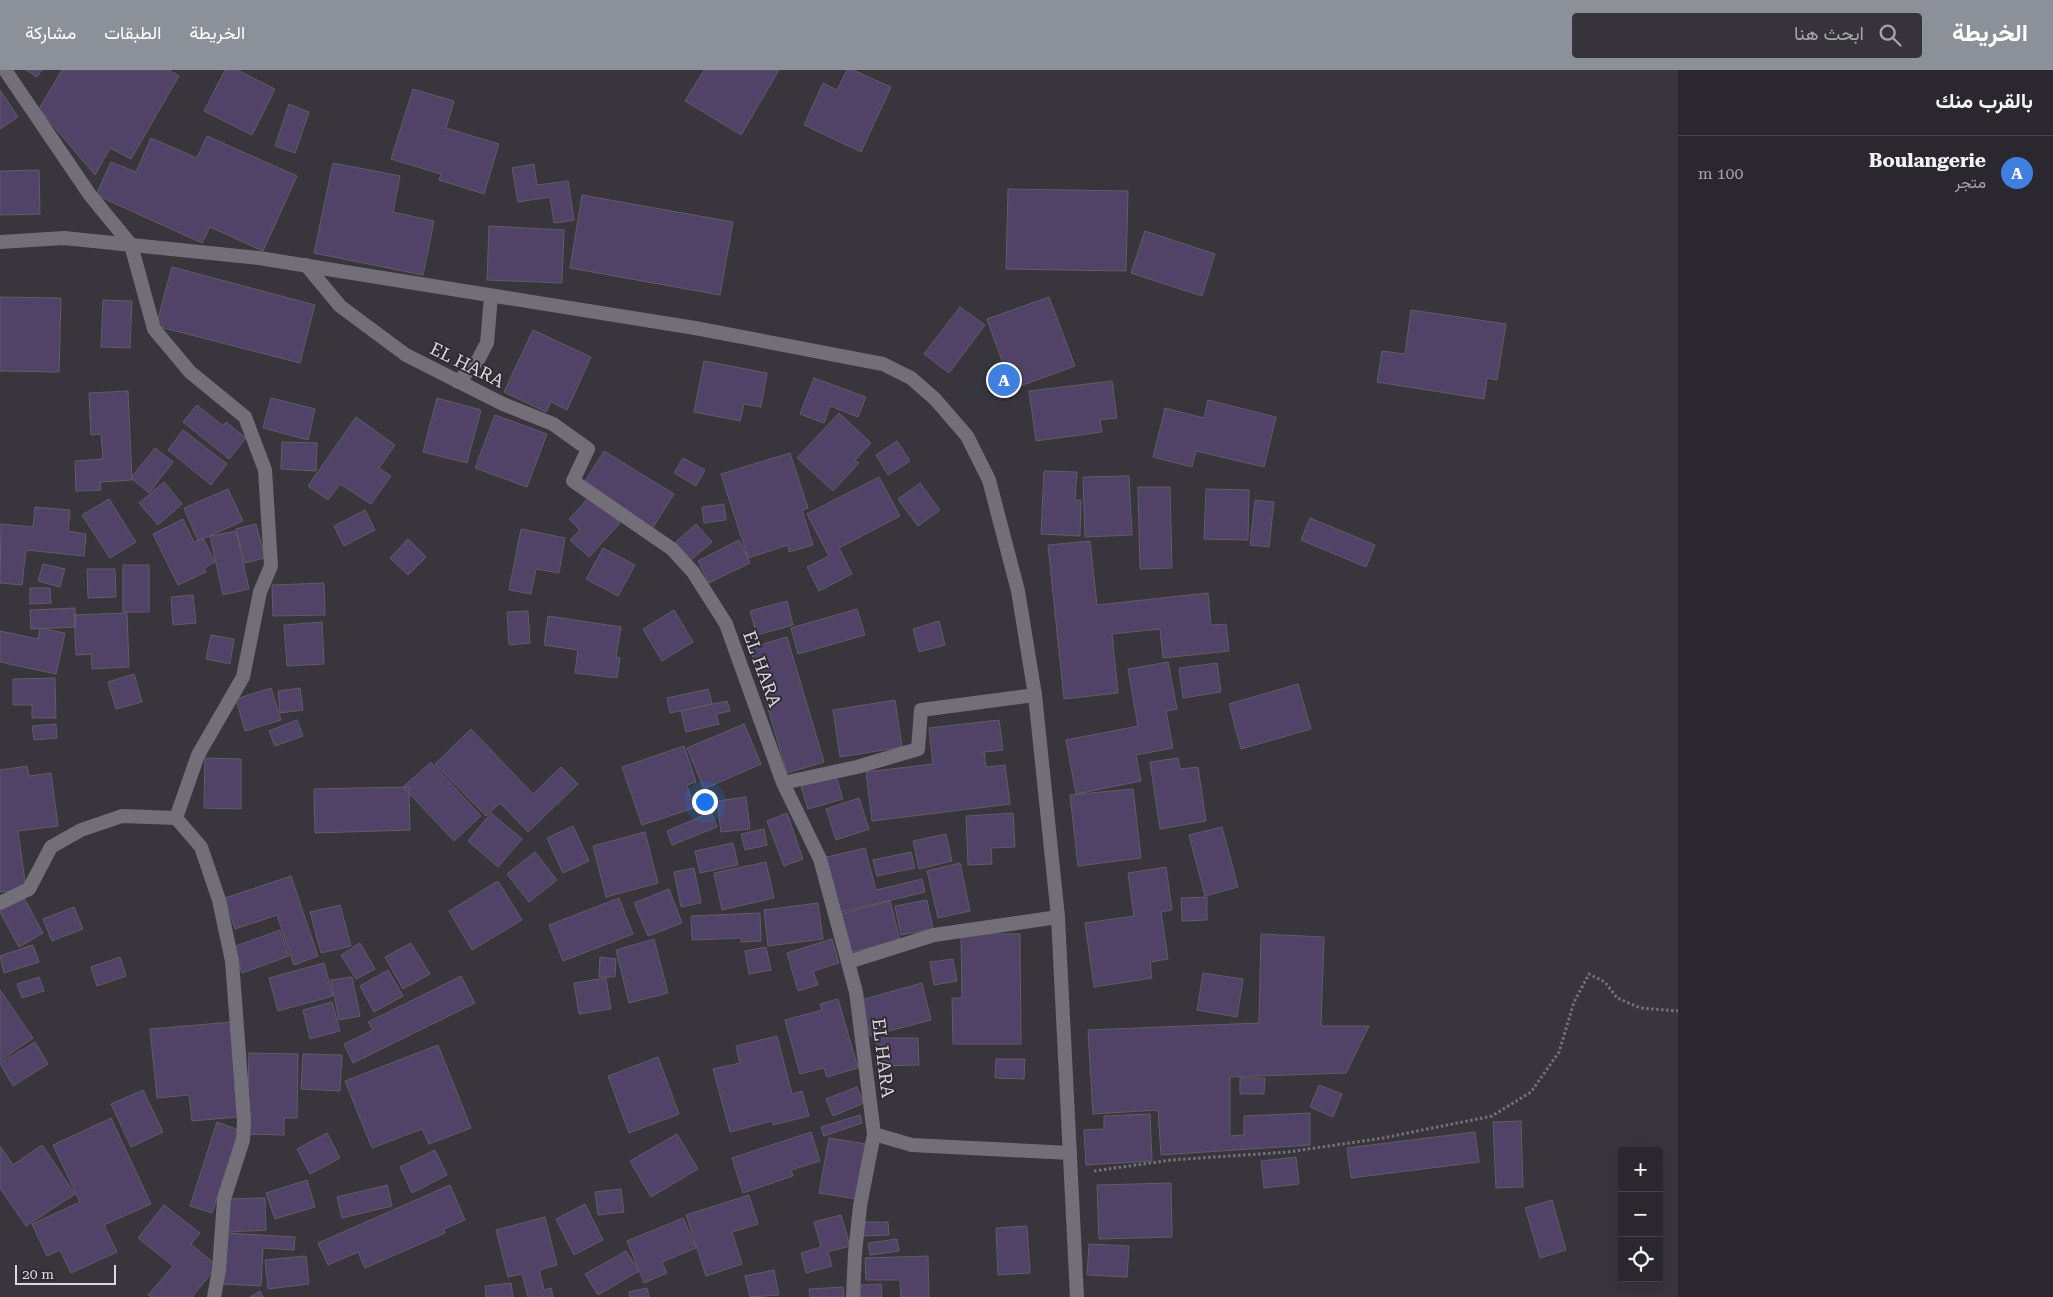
<!DOCTYPE html>
<html lang="ar">
<meta charset="utf-8">
<style>
:root{--surface:#2a282e;--page:#36343a;--text:#f1f3f6;--muted:#a5a6aa;--line:#46444a;--accent:#8c9099}
body{margin:0;font-family:"Roboto Serif",Vazirmatn,serif;background:var(--page);color:var(--text);direction:rtl}
.controls{position:absolute;right:15px;bottom:15px;display:grid;overflow:hidden;border-radius:5px;box-shadow:0 5px 20px #0002}
.controls button{width:45px;height:45px;display:grid;place-items:center;padding:0;border:0;border-bottom:1px solid var(--line);background:var(--surface);color:var(--text);font:25px sans-serif}
.scale{position:absolute;left:15px;bottom:12px;width:101px;box-sizing:border-box;padding-left:5px;border:2px solid #dbd9de;border-top:0;font-size:14px;line-height:18px;white-space:nowrap;color:#dbd9de;-webkit-text-stroke:4px #2e2b33;paint-order:stroke}
.you{position:absolute;left:704px;top:731px;width:18px;height:18px;margin:-12px;border:4px solid #fff;border-radius:50%;background:#1a73e8;box-shadow:0 0 0 8px #1a73e833}
.badge{display:grid;place-items:center;width:32px;height:32px;border-radius:50%;background:var(--accent);color:#fff;font-size:16px;font-weight:700}
.pin{position:absolute;translate:-50% -50%;border:2px solid #fff;box-shadow:0 1px 5px #0006}
.list{margin:0;padding:0;list-style:none}
h2{display:flex;justify-content:space-between;align-items:center;height:65px;margin:0;padding:0 20px;font-size:21px}
h2 small{font-size:16px;font-weight:400;color:var(--muted)}
.list li{display:grid;grid-template-columns:32px 1fr auto;gap:15px;align-items:center;box-sizing:border-box;height:75px;padding:0 20px;border-top:1px solid var(--line)}
.list b{display:block;font-size:19px;white-space:nowrap}
.list p{margin:0;font-size:16px;white-space:nowrap;color:var(--muted)}
.list em{font-size:16px;font-style:normal;color:var(--muted)}
.icon{flex:none;width:28px;height:28px;fill:none;stroke:currentColor;stroke-width:2;stroke-linecap:round;stroke-linejoin:round}
.map{position:relative;flex:none;width:1678px;height:1227px;overflow:hidden;direction:ltr}
header{display:flex;align-items:center;gap:30px;box-sizing:border-box;height:70px;padding:0 25px;background:var(--accent);color:#fff}
header strong{font-size:24px}
nav{display:flex;gap:28px;margin-inline-start:auto;font-size:18px}
.search{width:350px;height:45px;background:var(--page);display:flex;align-items:center;gap:12px;box-sizing:border-box;padding:0 18px;border-radius:5px;color:var(--muted);font-size:19px}
main{display:flex}
aside{flex:1;background:var(--surface)}
.map>svg:first-child{display:block}
.building{fill:#514367;stroke:#605d66}
.lines{fill:none;stroke-linecap:round;stroke-linejoin:round}
.path{stroke:#747178;stroke-width:3;stroke-dasharray:2.5 2.5;stroke-linecap:butt}
.service{stroke:#736f79;stroke-width:14}
.pedestrian{stroke:#736f79;stroke-width:14}
.minor{stroke:#736f79;stroke-width:14}
.secondary{stroke:#736f79;stroke-width:14}
.labels{text-anchor:middle;stroke-width:4;stroke-linejoin:round;paint-order:stroke}
.street-label{font-size:18px;fill:#dbd9de;stroke:#2e2b33}
</style>
<header>
<strong>الخريطة</strong>
<div class="search"><svg class="icon" aria-label="search" viewBox="0 0 24 24"><circle cx="10" cy="10" r="6"/><path d="M15 15l6 6"/></svg>ابحث هنا</div>
<nav><a>الخريطة</a><a>الطبقات</a><a>مشاركة</a></nav>
</header>
<main>
<aside>
<h2>بالقرب منك<small></small></h2>
<ul class="list">
<li><span class="badge" style="background:#3f7fe0">A</span><div><b>Boulangerie</b><p>متجر</p></div><em>100 m</em></li>
</ul>
</aside>
<div class="map">
<svg width="1678" height="1227" viewBox="0 0 1678 1227">
<rect width="100%" height="100%" fill="#38353d"/>
<path class="building" d="M26,0h16l-5,7z
M62,0h107l10,6 -48,83 -21,-11 -15,27 -56,-66z
M225,0h12l38,19 -23,46 -48,-24z
M704,0h75l-38,65 -56,-34z
M847,0h6l38,17 -30,65 -57,-27 19,-42 14,7z
M413,19l41,12 -8,27 53,16 -15,50 -45,-14 2,-6 -50,-15z
M0,20l18,27 -18,12z
M289,34l20,8 -14,41 -20,-7z
M207,66l90,40 -34,75 -53,-24 -8,16 -106,-48 15,-33 25,10 15,-34 46,20z
M333,93l67,13 -7,36 41,9 -11,54 -109,-22z
M534,94l3,21 31,-4 6,39 -20,3 -4,-26 -32,5 -6,-34z
M39,100l1,44 -40,1v-44z
M1008,119l120,2 -2,80 -120,-2z
M582,125l151,27 -13,73 -150,-27z
M489,156l75,4 -2,53 -75,-3z
M1145,161l70,23 -13,42 -71,-23z
M172,197l143,38 -15,58 -144,-37z
M0,227l61,1 -2,74 -59,-1z
M1049,227l26,69 -63,23 -25,-70z
M103,230l29,1 -2,47 -29,-1z
M960,237l25,18 -36,48 -25,-19z
M1411,240l95,14 -9,56 -10,-2 -3,21 -107,-17 5,-31 23,3z
M533,260l58,27 -24,53 -16,-8 -5,10 -42,-20z
M704,291l63,12 -6,34 -17,-3 -4,17 -46,-9z
M814,308l52,19 -8,20 -28,-11 -6,17 -24,-9z
M1112,311l5,37 -17,2 2,12 -66,9 -7,-50z
M128,321l4,89 -32,2 1,8 -25,1 -1,-30 28,-2 -2,-25 -10,1 -2,-42z
M271,328l44,11 -7,31 -45,-12z
M437,328l44,12 -14,53 -44,-11z
M1208,330l68,17 -12,50 -68,-16 -4,16 -39,-10 12,-49 39,10z
M197,335l26,21 3,-4 20,16 -17,21 -46,-37z
M839,343l32,30 -16,17 4,3 -26,28 -36,-33z
M495,345l52,19 -20,53 -52,-19z
M356,347l39,28 -16,23 12,8 -20,28 -31,-20 -12,16 -20,-14z
M183,360l44,34 -16,21 -43,-35z
M897,371l13,20 -22,14 -12,-20z
M282,372l35,1 -1,28 -35,-2z
M155,378l18,14 -24,31 -18,-15z
M604,381l70,43 -22,35 -70,-43z
M790,383l18,55 -6,2 11,35 -24,7 -1,-7 -40,13 -27,-84z
M683,388l22,12 -9,16 -22,-13z
M1044,401l33,1 -2,28h6l-1,36 -39,-2z
M1129,406l3,59 -47,2 -2,-60z
M879,407l21,39 -61,32 13,26 -33,17 -12,-24 22,-11 -22,-42z
M164,412l18,22 -24,21 -19,-22z
M920,413l20,27 -22,16 -20,-27z
M1138,417h32l2,81 -32,1z
M228,419l15,32 -45,20 -14,-33z
M1206,419l43,1 -1,50 -44,-1z
M590,426l30,27 -31,34 -19,-17 10,-10 -11,-11z
M109,429l27,43 -26,16 -28,-43z
M1255,430l19,2 -5,45 -19,-2z
M724,434l2,16 -22,3 -2,-16z
M35,437l35,3 -2,21 18,3 -2,22 -58,-6 -4,35 -22,-2 1,-59 32,3z
M365,440l10,20 -31,16 -10,-20z
M1310,448l65,27 -9,22 -65,-27z
M183,449l11,23 9,-4 12,24 -11,6 2,4 -28,13 -25,-51z
M256,454l9,34 -20,5 -9,-34z
M696,454l16,18 -22,19 -15,-18z
M521,459l44,9 -6,35 -23,-4 -5,25 -22,-4z
M236,461l13,58 -26,6 -13,-59z
M408,469l18,18 -18,18 -18,-17z
M739,470l11,23 -41,20 -11,-22z
M1090,471l7,64 111,-12 3,32 15,-1 3,27 -66,7 -3,-29 -48,5 6,59 -54,6 -16,-154z
M603,478l32,17 -17,31 -32,-17z
M43,494l22,5 -5,18 -22,-6z
M123,495h26v47h-26z
M87,499h28l1,28 -28,1z
M324,513l1,32 -52,1 -1,-31z
M30,518h20l1,15 -21,1z
M193,525l3,28 -23,2 -2,-28z
M787,531l6,24 -36,10 -7,-24z
M75,538l1,19 -45,2 -1,-19z
M857,539l8,26 -67,19 -7,-26z
M674,540l19,32 -31,19 -19,-32z
M528,541l2,32 -21,2 -2,-33z
M127,543l2,54 -37,2 -1,-15 -15,1 -2,-40z
M548,546l73,11 -5,30 4,1 -3,20 -42,-5 3,-23 -34,-5z
M939,551l6,24 -26,7 -6,-23z
M322,552l2,42 -37,2 -3,-41z
M40,558l25,5 -9,41 -56,-12v-31l38,8z
M211,565l23,4 -4,25 -24,-5z
M787,567l37,125 -37,11 -37,-125z
M1168,592l9,47 -11,2 7,37 -37,7 5,26 -65,13 -10,-54 72,-14 -10,-57z
M1217,593l4,29 -38,6 -4,-30z
M134,604l8,28 -26,7 -8,-27z
M55,608l1,40h-24v-13h-19v-26z
M1298,614l13,45 -70,20 -12,-45z
M271,618l10,32 -36,11 -9,-32z
M300,618l3,22 -23,3 -2,-22z
M708,619l4,15 -42,9 -3,-15z
M895,630l7,47 -62,10 -7,-47z
M727,631l3,10 -14,3 3,10 -33,8 -5,-21z
M297,650l6,16 -28,10 -6,-15z
M999,650l4,30 -19,2 2,15 19,-2 5,39 -138,17 -6,-49 67,-8 -4,-36z
M56,654l1,14 -23,2 -2,-14z
M744,654l17,40 -57,25 -17,-41z
M471,659l62,65 28,-27 17,17 -50,48 -28,-29 -14,13 -51,-52z
M684,676l12,36 -9,3 7,23 -52,17 -20,-58z
M205,688l36,1v50l-37,-1z
M1178,688l2,11 18,-2 8,54 -46,8 -10,-67z
M431,692l50,54 -27,25 -51,-54z
M27,696l2,10 22,-3 7,53 -40,5 8,58 -26,3v-122z
M836,706l7,23 -35,10 -7,-23z
M409,717l1,43 -95,3 -1,-44z
M1133,719l8,69 -63,8 -8,-71z
M746,727l4,32 -29,3 -4,-31z
M859,728l10,31 -33,11 -10,-31z
M711,742l6,15 -45,18 -5,-14z
M491,743l31,26 -24,28 -30,-26z
M787,743l16,46 -19,7 -17,-45z
M1013,743l2,34 -24,1 1,16 -24,1 -2,-49z
M573,756l16,35 -26,12 -16,-35z
M1222,757l16,60 -33,9 -16,-61z
M764,759l3,16 -22,5 -4,-16z
M645,762l13,51 -52,14 -13,-51z
M946,764l6,27 -33,8 -6,-28z
M733,773l5,22 -38,8 -5,-22z
M865,778l11,42 46,-11 3,13 -88,21 -14,-55z
M535,782l22,28 -28,22 -22,-28z
M911,782l4,16 -38,8 -4,-16z
M766,792l8,36 -52,12 -8,-37z
M960,793l10,48 -32,7 -11,-47z
M1166,797l6,43 -11,2 7,47 -18,3 2,16 -58,9 -9,-64 49,-7 -6,-43z
M694,798l7,35 -20,4 -7,-35z
M291,806l27,80 -24,9 -17,-50 -42,14 -10,-31z
M498,811l24,39 -50,30 -23,-39z
M669,819l13,34 -34,13 -14,-33z
M23,826l20,37 -24,14 -19,-35v-4z
M1207,827v23l-25,1 -1,-23z
M619,828l14,36 -70,27 -14,-36z
M927,830l6,29 -32,6 -6,-29z
M890,831l10,39 -52,13 -11,-38z
M818,833l5,36 -55,7 -4,-36z
M340,835l11,41 -30,7 -11,-41z
M74,837l9,22 -31,12 -9,-22z
M760,843l1,28 -20,1v-4l-49,2 -1,-24z
M280,860l9,26 -47,17 -9,-26z
M961,864h59l1,110h-68l-1,-46h10z
M1261,864l63,3 -3,89h48l-23,47 -116,4v59l14,-1v-19l66,-3v32l-149,10 -3,-45 -65,4 -5,-84 171,-7z
M654,869l14,54 -39,10 -13,-53z
M832,869l7,24 -26,8 5,14 -20,6 -11,-38z
M360,873l15,26 -19,10 -15,-24z
M411,873l19,31 -27,15 -18,-32z
M33,875l6,17 -35,11 -4,-17z
M766,877l5,23 -22,4 -4,-23z
M120,887l6,19 -29,10 -6,-19z
M600,887l16,2 -1,18h-16z
M953,889l4,22 -23,4 -4,-23z
M324,893l9,33 -55,15 -9,-33z
M388,900l15,26 -29,16 -14,-26z
M1203,903l40,6 -6,38 -40,-7z
M461,906l14,27 -122,60 -9,-19 29,-14 -5,-8z
M39,907l5,14 -22,7 -5,-14z
M352,907l8,39 -21,4 -8,-40z
M606,908l5,31 -32,5 -5,-31z
M922,913l9,37 -61,16 -9,-36z
M0,920l33,48 -33,23z
M838,929l20,69 -31,9 -3,-9 -24,6 -15,-54 37,-10 -2,-6z
M332,932l8,29 -30,8 -7,-29z
M232,952l6,65 -3,1 3,29 -46,4 -3,-26 -32,3 -7,-69z
M777,966l15,58 10,-3 7,25 -36,9 -1,-4 -42,11 -17,-63 27,-6 -4,-17z
M876,968h42l1,27 -43,1z
M35,972l13,22 -35,22 -13,-23z
M438,975l33,83 -42,16 -7,-15 -50,19 -27,-67z
M249,983l49,1 -1,64h-13v17l-37,-1z
M303,984l39,1 -2,36 -39,-2z
M658,987l21,57 -50,19 -21,-57z
M996,989h29l-1,20 -29,-1z
M1240,1008h25l-1,16h-24z
M1319,1015l23,9 -9,23 -23,-10z
M857,1017l7,16 -31,13 -7,-17z
M143,1020l20,42 -32,15 -20,-43z
M1150,1044l2,47 -66,4 -2,-35 20,-1v-13z
M860,1045l2,8 -38,13 -3,-9z
M111,1048l40,86 -47,21 13,27 -46,21 -11,-23 -13,6 -15,-32 48,-22 -27,-57z
M1521,1051l2,66 -27,1 -3,-66z
M217,1052l22,8 -27,83 -22,-7z
M811,1062l9,29 -29,9 2,6 -50,17 -11,-35z
M1475,1062l4,30 -128,16 -4,-30z
M327,1063l13,25 -30,16 -13,-25z
M677,1064l21,35 -47,28 -21,-36z
M829,1068l37,6 -10,55 -37,-6z
M42,1075l33,49 -49,32 -26,-38v-42l13,19z
M435,1080l12,25 -35,18 -12,-26z
M1296,1087l3,27 -35,4 -3,-27z
M307,1110l8,27 -40,12 -9,-26z
M1171,1113l1,54 -73,2 -2,-54z
M387,1115l5,21 -50,12 -5,-21z
M450,1115l15,35 -21,9 1,4 -80,35 -7,-16 -30,13 -10,-22z
M621,1119l3,23 -26,3 -3,-23z
M749,1125l9,29 -26,8 10,32 -36,12 -20,-61z
M265,1128l1,32 -37,2 -1,-33z
M1552,1130l14,50 -26,8 -15,-50z
M585,1134l18,36 -29,15 -18,-36z
M164,1135l36,28 -9,11 26,22 -25,31h-41l-3,-2 25,-29 -35,-28z
M841,1145l9,31 -22,6 4,14 -26,7 -5,-20 20,-6 -7,-25z
M545,1147l12,48 -18,5 5,20 7,-2 2,9h-25l-6,-23 -14,3 -12,-47z
M683,1148l13,30 -34,14 5,11 -23,10 -17,-42z
M862,1152h26l1,13 -26,1z
M1027,1156l3,47 -32,2 -2,-47z
M226,1163l69,4 -1,13 -31,-2 -2,38 -38,-2z
M897,1169l2,12 -29,4 -2,-12z
M1089,1174l40,2 -2,31 -40,-2z
M626,1181l13,20 -41,24 -13,-21z
M306,1186l3,28 -41,5 -3,-29z
M928,1186l1,41h-28l-1,-17h-34l-1,-22z
M774,1200l5,25 -29,2 -5,-21z
M511,1213l2,14h-27l-1,-11z
M881,1214l1,13h-22v-12z
M843,1217l1,10h-34l-1,-8z
M647,1218l2,9h-19l-1,-5z
M260,1221l3,6h-13z"/>
<g class="lines">
<path class="path" d="M1094,1101l77,-11 117,-8 95,-14 109,-22 39,-24 28,-40 15,-50 15,-28 16,8 12,16 23,10 38,3"/>
<path class="service" d="M0,833l29,-14 22,-42 30,-17 41,-14 54,2 25,29 18,53 13,61 12,159 -1,20 -19,59 -5,71 -5,27"/>
<path class="pedestrian" d="M131,175l23,84 36,43 55,45 20,53 6,96 -11,26 -17,85 -45,78 -22,63
M306,195l34,41 66,49 97,49 50,20 35,25 -15,32 99,68 21,23 33,52 57,159 37,76 36,133 18,142 -14,72 -5,47 -2,44
M458,312l20,-22 9,-17 4,-47
M783,713l74,-16 61,-18 3,-39 114,-15
M848,892l86,-27 124,-18
M874,1064l38,11 158,8"/>
<path class="minor" d="M5,0l85,125 41,50"/>
<path class="secondary" d="M0,172l64,-4 195,20 436,70 188,36 28,14 24,21 32,37 22,44 29,111 17,104 23,222 19,380"/>
</g>
<g class="labels">
<g class="street-label">
<text transform="translate(467 295) rotate(26)" y="6">EL HARA</text>
<text transform="translate(762 599) rotate(70)" y="6">EL HARA</text>
<text transform="translate(883 988) rotate(83)" y="6">EL HARA</text>
</g>
</g>
</svg>
<div class="controls">
<button>+</button>
<button>−</button>
<button><svg class="icon" aria-label="locate" viewBox="0 0 24 24"><circle cx="12" cy="12" r="6"/><path d="M12 2v4M12 18v4M2 12h4M18 12h4"/></svg></button>
</div>
<div class="scale">20 m</div>
<div class="you"></div>
<div class="pin badge" style="left:1004px;top:310px;background:#3f7fe0">A</div>
</div>
</main>
